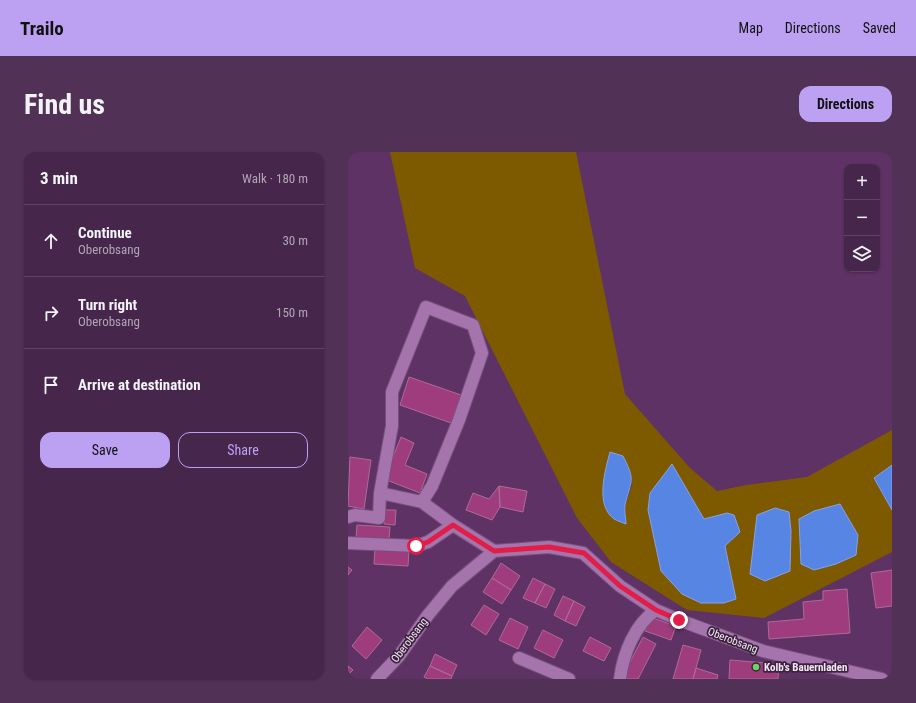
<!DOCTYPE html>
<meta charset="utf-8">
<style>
:root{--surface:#47264c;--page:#513256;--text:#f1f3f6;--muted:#b0a5b5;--line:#5f4364;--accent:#bca0f2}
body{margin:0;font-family:"Roboto Condensed",sans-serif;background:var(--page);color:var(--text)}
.controls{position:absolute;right:12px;top:12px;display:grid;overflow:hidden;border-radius:8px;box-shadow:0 1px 3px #0004}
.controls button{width:36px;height:36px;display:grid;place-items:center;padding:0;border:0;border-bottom:1px solid var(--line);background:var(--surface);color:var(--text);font:20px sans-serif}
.stop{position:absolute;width:12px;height:12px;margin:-9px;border:3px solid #e11d48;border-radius:50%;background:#fff}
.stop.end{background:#e11d48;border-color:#fff;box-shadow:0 1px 4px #0008}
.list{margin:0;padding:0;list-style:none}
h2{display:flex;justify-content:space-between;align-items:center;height:52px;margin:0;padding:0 16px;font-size:17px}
h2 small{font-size:13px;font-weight:400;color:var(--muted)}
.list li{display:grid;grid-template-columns:26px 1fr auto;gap:12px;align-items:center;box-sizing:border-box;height:72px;padding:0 16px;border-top:1px solid var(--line)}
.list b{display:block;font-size:15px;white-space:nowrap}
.list p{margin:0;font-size:13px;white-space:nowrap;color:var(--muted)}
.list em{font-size:13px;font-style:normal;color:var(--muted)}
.actions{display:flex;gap:8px;padding:12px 16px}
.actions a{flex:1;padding:9px 0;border:1px solid var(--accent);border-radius:12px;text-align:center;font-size:14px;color:var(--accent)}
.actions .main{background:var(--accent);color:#111}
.icon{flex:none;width:22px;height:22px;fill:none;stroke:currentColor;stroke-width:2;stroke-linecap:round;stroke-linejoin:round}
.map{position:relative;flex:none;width:544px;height:527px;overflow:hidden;border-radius:12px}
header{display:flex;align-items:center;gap:24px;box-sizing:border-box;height:56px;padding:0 20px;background:var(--accent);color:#111}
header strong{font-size:19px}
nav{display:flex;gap:22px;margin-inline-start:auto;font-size:14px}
.intro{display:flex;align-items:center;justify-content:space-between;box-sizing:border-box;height:96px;padding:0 24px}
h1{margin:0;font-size:28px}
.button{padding:10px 18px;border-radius:12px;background:var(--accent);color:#111;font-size:14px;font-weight:700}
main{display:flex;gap:24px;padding:0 24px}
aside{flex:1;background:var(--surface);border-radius:12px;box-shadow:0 1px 3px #0004}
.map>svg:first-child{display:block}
.green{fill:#7d5a00;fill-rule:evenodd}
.water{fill:#5685e3;stroke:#87a1ea}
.building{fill:#9f3c7e;stroke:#ad6b94}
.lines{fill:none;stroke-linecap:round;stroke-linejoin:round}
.minor-casing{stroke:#76507b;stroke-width:14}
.minor{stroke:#a574ac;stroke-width:12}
.route{stroke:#e11d48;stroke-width:5}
.poi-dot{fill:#69d364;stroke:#38243b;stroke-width:1.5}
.labels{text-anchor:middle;stroke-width:3.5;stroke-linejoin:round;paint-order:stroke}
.street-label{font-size:11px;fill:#f9e3fb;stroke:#38243b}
.poi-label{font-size:11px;font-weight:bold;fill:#f9e3fb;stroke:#38243b;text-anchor:start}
</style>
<header>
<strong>Trailo</strong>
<nav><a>Map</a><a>Directions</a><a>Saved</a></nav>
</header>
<div class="intro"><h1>Find us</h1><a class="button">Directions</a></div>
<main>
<aside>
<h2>3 min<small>Walk · 180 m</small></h2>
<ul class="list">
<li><svg class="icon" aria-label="ahead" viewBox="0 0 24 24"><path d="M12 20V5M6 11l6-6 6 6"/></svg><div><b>Continue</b><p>Oberobsang</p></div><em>30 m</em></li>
<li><svg class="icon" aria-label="right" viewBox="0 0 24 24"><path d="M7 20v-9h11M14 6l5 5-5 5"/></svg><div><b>Turn right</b><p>Oberobsang</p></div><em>150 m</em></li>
<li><svg class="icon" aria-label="arrive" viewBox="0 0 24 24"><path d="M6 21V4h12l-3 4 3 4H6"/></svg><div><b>Arrive at destination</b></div></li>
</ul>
<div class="actions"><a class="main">Save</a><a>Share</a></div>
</aside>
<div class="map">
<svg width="544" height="527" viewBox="0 0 544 527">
<rect width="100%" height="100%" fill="#5f3265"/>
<path class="green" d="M42,0h186l49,242 65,74 27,23 29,-6 61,-8 85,-47v35l-18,13 18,32v42l-128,66 -77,-8 -76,-48 -34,-44 -112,-222 -50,-28zM262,300l22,33 -7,21 1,18zM324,313l32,54 36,13 -15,14 11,53 -75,-28 -13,-61zM492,352l18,31 -57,29 -1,-18z"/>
<path class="water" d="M262,300l13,4c13,25 8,24 2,49 -1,6 1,13 1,19 -3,-1 -8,-3 -12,-5 -19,-14 -9,-48 -4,-67z
M324,312l32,55 23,-6 7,2 6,17 -15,14 11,53 -12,4h-23l-19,-9 -21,-23 -13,-61 2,-17z
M544,313v45l-18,-32z
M492,352l18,31 -2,20 -20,9 -22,6 -13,-6 -2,-45 15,-8z
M427,356l14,4 2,19 -1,40 -25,10 -15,-7 7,-59z"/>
<path class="building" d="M61,225l52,18 -10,28 -51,-18z
M53,285l13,6 -9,22 22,9 -7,19 -36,-14z
M2,305l21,3 -7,49 -16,-3z
M151,334l1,21 -8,13 -26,-10 7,-17 16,6z
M151,334l28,5 -4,21 -23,-5z
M37,358h11l-1,15 -11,-1z
M9,373l33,2 -1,13 -33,-2z
M27,396l34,2 -1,16 -34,-2z
M153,411l19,13 -9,14 -19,-12z
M0,415l4,3 -4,5z
M544,418v36l-16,2 -5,-35z
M144,426l19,12 -9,14 -19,-12z
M185,426l12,6 -10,19 -12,-5z
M197,432l10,5 -9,19 -11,-5z
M499,437l3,44 -81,6 -1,-17 36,-3 -1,-17 20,-2v-9z
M215,444l11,5 -9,20 -11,-6z
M226,449l11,6 -9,19 -11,-5z
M136,453l15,9 -13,21 -15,-10z
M302,465l26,9 -5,14 -26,-9z
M162,466l18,9 -10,22 -19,-9z
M19,475l15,13 -16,19 -14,-13z
M195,478l20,10 -9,18 -20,-10z
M242,485l21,11 -7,13 -21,-10z
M295,485l13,7 -18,35h-13l3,-13z
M335,493l18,5 -8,29h-20z
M87,502l22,11 -5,11 -22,-10z
M382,508l49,4 -1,15h-49z
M0,514l5,4 -5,5z
M82,514l22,10 -1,3h-23l-4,-2z
M348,516l22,7 -1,4h-24z"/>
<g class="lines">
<g class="minor-casing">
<path id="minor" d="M32,341l12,-67v-34l34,-85 47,18 9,28 -23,67 -27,66 -10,16
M0,365l7,-2 24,3 1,-25 42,9 31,23
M0,391l68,3 12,-4 25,-17 41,26
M171,506l50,21
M29,527l22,-23 29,-41 24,-29 42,-35 55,-4 34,6 37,33 36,24 23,10 84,31 119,28
M272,527c3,-25 15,-55 36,-69"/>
</g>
<use href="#minor" class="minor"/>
</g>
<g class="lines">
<path class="route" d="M68,394l12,-4 25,-17 41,26 55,-4 35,6 36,33 36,24 23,10"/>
</g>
<circle class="poi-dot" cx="408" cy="515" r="4"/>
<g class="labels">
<g class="street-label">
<text transform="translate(61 488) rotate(-53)" y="4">Oberobsang</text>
<text transform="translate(385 488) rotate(21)" y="4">Oberobsang</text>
</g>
<g class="poi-label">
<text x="416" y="519">Kolb's Bauernladen</text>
</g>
</g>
</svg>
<div class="controls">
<button>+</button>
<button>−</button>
<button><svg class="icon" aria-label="layers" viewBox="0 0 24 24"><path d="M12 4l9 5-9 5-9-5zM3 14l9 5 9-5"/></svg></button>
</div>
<div class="stop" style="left:68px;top:394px"></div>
<div class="stop end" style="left:331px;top:468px"></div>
</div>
</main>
